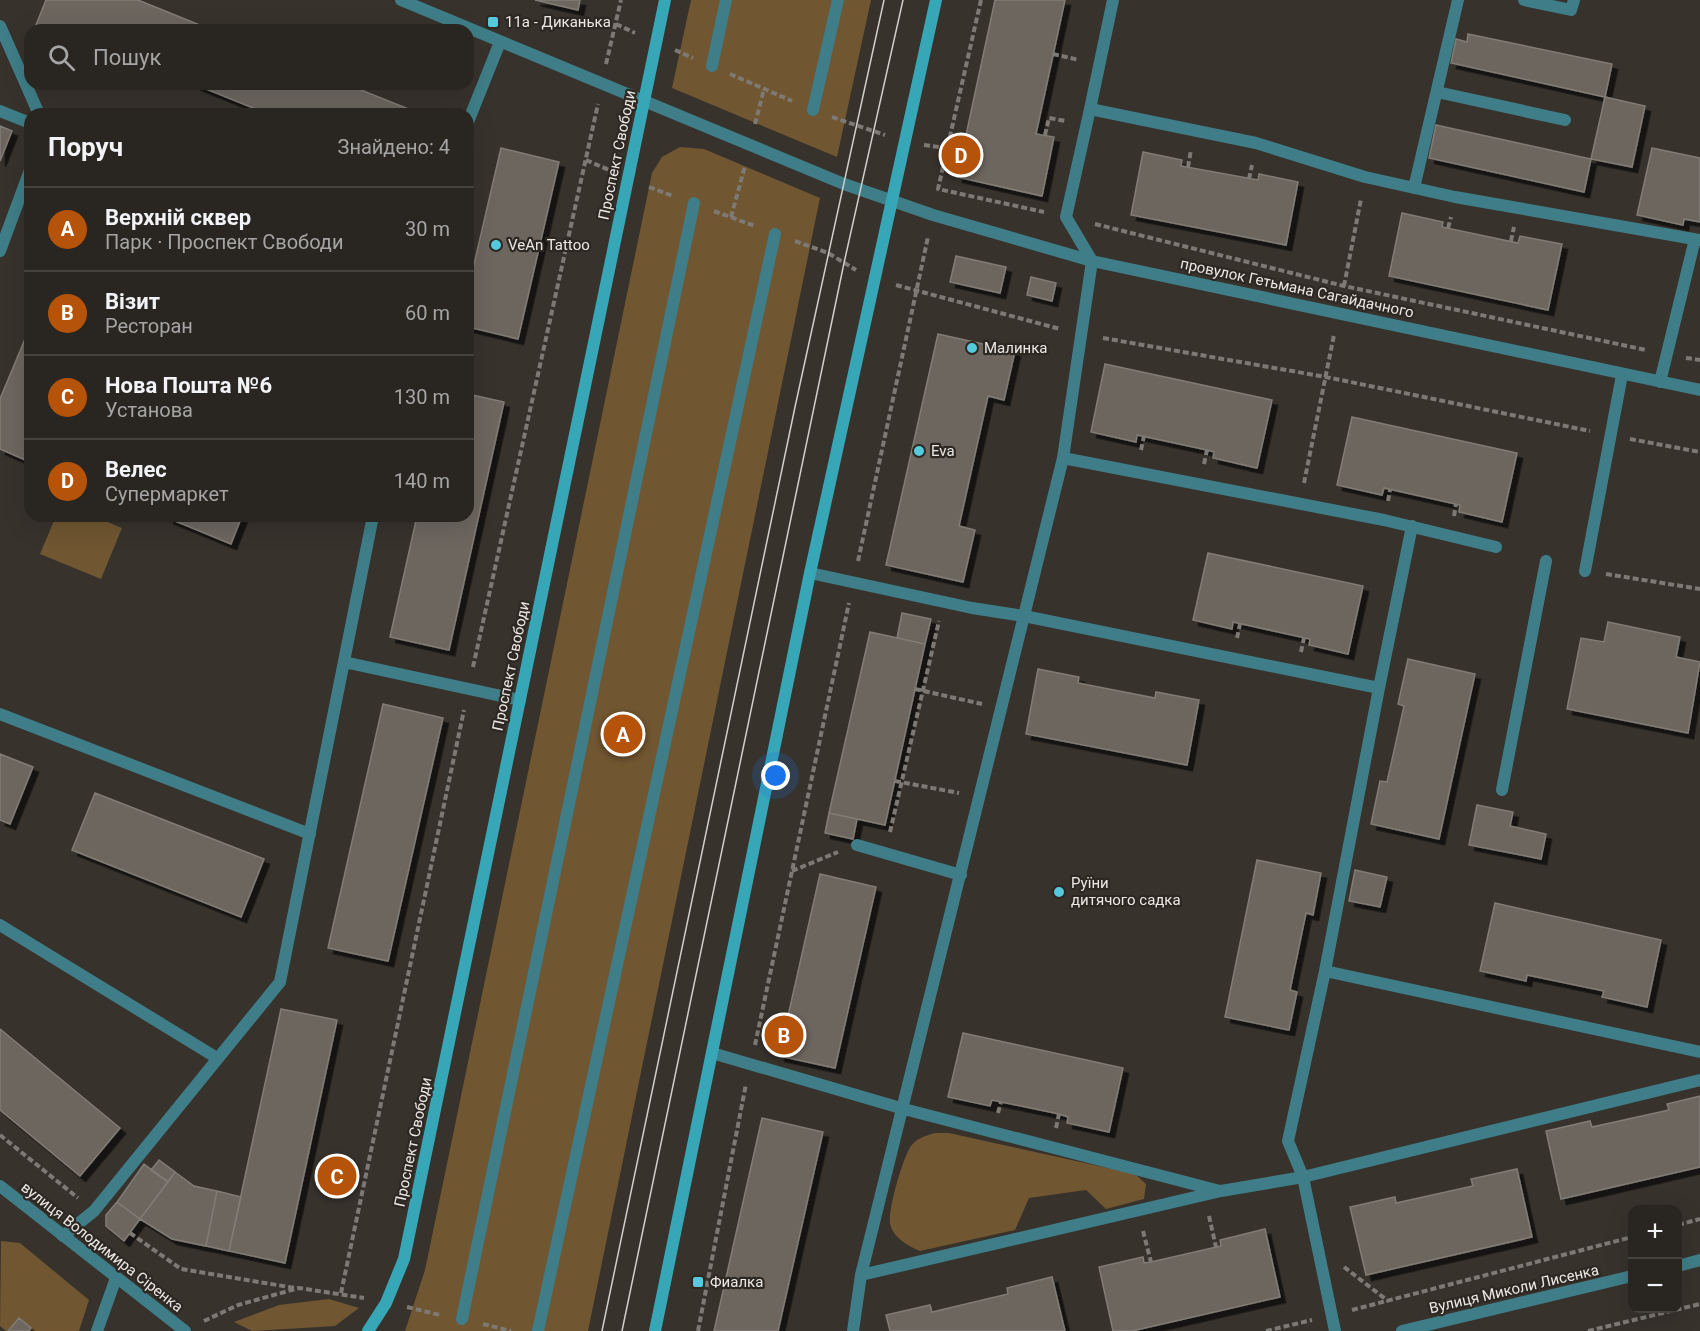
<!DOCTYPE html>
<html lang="uk">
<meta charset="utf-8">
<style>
:root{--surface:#292621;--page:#312e2a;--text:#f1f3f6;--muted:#a5a5a5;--line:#45433f;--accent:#b45309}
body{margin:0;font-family:Roboto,sans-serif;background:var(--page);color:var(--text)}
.controls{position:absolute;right:18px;bottom:18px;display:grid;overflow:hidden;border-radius:12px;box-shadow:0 6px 24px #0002}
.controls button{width:54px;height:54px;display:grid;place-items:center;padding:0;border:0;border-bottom:2px solid var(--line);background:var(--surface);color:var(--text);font:30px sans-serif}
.you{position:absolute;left:776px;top:776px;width:21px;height:21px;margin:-15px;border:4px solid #fff;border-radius:50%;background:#1a73e8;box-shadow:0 0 0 9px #1a73e833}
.badge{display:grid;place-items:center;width:39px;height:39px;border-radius:50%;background:var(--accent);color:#fff;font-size:20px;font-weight:700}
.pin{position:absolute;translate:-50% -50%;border:3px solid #fff;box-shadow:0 2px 6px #0006}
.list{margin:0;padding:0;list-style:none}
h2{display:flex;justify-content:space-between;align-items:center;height:78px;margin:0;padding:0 24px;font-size:26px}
h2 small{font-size:20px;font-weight:400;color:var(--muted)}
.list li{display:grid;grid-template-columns:39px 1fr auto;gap:18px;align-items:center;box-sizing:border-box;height:84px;padding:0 24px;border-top:2px solid var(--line)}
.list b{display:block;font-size:22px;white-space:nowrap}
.list p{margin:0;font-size:20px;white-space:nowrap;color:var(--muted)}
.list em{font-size:20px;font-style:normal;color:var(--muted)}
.icon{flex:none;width:33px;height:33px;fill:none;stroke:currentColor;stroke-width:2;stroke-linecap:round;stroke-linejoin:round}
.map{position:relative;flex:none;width:1700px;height:1331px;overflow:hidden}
.search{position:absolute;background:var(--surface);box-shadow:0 6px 24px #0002;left:24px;top:24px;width:450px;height:66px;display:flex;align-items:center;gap:15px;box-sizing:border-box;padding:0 21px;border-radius:18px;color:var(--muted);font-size:22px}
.panel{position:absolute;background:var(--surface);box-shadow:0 6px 24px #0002;left:24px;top:108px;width:450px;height:414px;border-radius:18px}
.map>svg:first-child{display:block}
.green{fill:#705631}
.building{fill:#6c665f;stroke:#817c75;stroke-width:1.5;filter:url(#shadow)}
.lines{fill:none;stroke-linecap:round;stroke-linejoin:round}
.path{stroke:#7d7974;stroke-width:4;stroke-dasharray:6 3;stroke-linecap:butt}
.service{stroke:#3f7e88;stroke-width:12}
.pedestrian{stroke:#3f7e88;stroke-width:12}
.minor{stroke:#3f7e88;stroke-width:12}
.tertiary{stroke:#3f7e88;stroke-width:12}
.secondary{stroke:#37a7b7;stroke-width:12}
.tram{stroke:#d2cfca;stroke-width:1.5}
.poi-dot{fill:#54cadc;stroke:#2d2822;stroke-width:2}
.labels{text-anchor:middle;stroke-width:4.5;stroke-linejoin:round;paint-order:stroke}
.poi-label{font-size:15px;fill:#ece9e4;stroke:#2d2822;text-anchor:start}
.street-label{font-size:15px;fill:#ece9e4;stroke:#2d2822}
</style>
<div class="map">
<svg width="1700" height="1331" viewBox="0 0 1700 1331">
<defs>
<filter id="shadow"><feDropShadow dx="5.5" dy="5.5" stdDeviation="0" flood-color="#0009"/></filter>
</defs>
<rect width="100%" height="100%" fill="#37322c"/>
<path class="green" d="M691,0h180l-34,157 -165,-69z
M680,147l24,2 116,49 -232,1133h-183l20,-61 227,-1097 10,-16z
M56,516h37l29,12 -21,51 -61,-25z
M935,1133h14l186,41 11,10 -2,15 -38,10 -20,-19 -57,8 -14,32 -95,21c-12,-5 -28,-14 -30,-28 -2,-14 13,-66 21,-77 6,-8 14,-10 24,-13z
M1,1241l19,2 69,57 -10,31h-73l-6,-5z
M329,1299l30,9 -24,18 -83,5 -18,-9 45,-17z"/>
<path class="building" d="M46,0h92l74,30h-178z
M535,0h45l-2,10z
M995,0h70l-29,134 18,3 -12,59 -85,-19z
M1468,34l144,30 -7,33 -154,-34 5,-24 11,3z
M194,84h152l75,30h-153z
M1605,97l40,9 -13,61 -41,-8z
M1436,125l155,34 -7,33 -155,-34z
M0,126l12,5 -12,30z
M501,148l58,14 -41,177 -50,-12v-37z
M1652,148l48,10v64l-16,-3 -1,6 -46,-10z
M1143,152l39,8 -1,6 77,14 1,-6 39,8 -12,63 -155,-30z
M1402,213l41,9 -1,5 76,16 2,-7 42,8 -14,66 -159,-34z
M956,256l50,11 -6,26 -50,-11z
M1031,277l25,6 -4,18 -25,-6z
M30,327v135l-30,-13v-50z
M938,334l77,17 -11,49 -16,-4 -29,130 16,4 -12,52 -77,-17z
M1105,364l167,36 -15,68 -44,-10 1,-6 -7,-2 -70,-15 -1,7 -45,-10z
M468,394l36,8 -55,248 -59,-13 27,-121h51z
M1352,417l165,36 -15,69 -43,-10 1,-7 -76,-17 -2,7 -45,-10z
M169,516h73l-11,28 -63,-26z
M1208,553l155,33 -15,68 -39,-9 1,-6 -77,-17 -1,7 -39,-9z
M902,613l29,6 -6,25 -28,-6z
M1608,622l72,15 -4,20 24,5 -12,71 -121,-24 14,-71 23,4z
M870,632l55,12 -40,181 -56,-12z
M1408,659l67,15 -36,165 -68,-15 9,-43 7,1 17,-76 -6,-2z
M1038,669l41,8 -1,6 77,15 1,-6 43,8 -12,65 -161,-31z
M383,704l60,14 -55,243 -60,-13z
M0,754l33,13 -23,57 -10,-4z
M95,793l169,66 -23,58 -169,-67z
M1477,805l36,7 -3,14 36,8 -5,25 -72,-14z
M829,813l28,6 -4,20 -28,-6z
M1257,860l64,13 -8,42 -7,-2 -16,77 7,2 -8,38 -64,-13z
M1355,870l32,7 -7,30 -31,-6z
M820,874l56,13 -41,181 -56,-12z
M1495,903l166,37 -14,67 -45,-10 2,-6 -77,-16 -1,6 -46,-10z
M281,1009l56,11 -52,243 -56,-12z
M0,1029l120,99 -40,48 -80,-66z
M963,1033l160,35 -14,64 -42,-9 1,-6 -9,-3 -67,-14 -2,6 -42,-9z
M1700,1096v71l-139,32 -15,-68 44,-10 2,6 77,-17 -2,-6z
M762,1118l61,14 -45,199h-64z
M159,1160l16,12 -7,10 -17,-12z
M144,1164l24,18 -28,37 -23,-17z
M1517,1169l15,68 -166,38 -16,-68 45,-10 1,6 77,-17 -2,-7z
M175,1172l19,14 23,5 -11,55 -34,-7 -32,-20z
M217,1191l24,6 -12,54 -23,-5z
M117,1202l23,17 -16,22 -18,-15v-11z
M1265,1229l15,68 -148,34h-19l-14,-64 44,-10 1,6 7,-1 70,-16 -1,-6z
M1052,1277l13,54h-175l-4,-16 44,-10 2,7 76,-18 -1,-6z
M19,1318l12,10 -2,3h-21z"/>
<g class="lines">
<path class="path" d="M981,0l-43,189 106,23
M616,24l19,9
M675,50l18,8
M1053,54l26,6
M606,64l15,-64
M730,74l62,27
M832,117l53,18
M755,124l9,-35
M1045,135l4,-17 17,3
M924,145l23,3
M586,160l23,10
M1188,167l3,-17
M1249,179l3,-14
M649,187l24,9
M714,211l41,15
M731,217l14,-51
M1095,224l249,62 302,64
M1448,228l3,-11
M795,241l33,12 28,17
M1511,241l3,-14
M896,285l164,44
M1344,286l17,-87
M1103,338l223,39 264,54
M1686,358l14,2
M1630,439l70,13
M1141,450l3,-14
M1204,464l3,-14
M1304,483l30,-148
M1388,501l2,-11
M1454,516l2,-12
M858,561l70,-324
M1606,574l94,15
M1237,638l3,-14
M1301,652l3,-14
M473,667l125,-563
M915,689l67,15
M895,781l64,12
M890,832l49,-211
M792,871l46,-19
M755,1045l94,-442
M998,1113l3,-11
M1056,1128l3,-14
M0,1135l78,63
M1209,1216l7,31
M1678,1225l22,-6
M1143,1231l8,31
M130,1233l51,36 114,19
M1344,1267l44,34
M341,1293l123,-583
M407,1307l33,8
M1352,1310l280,-73
M204,1321l34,-16 61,-17 65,10
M483,1324l28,7
M698,1331l48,-247
M1266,1331l46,-11
M1588,1331l112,-27"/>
<path class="service" d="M1524,0l47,10 3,-10
M0,26l39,88
M1437,92l128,28
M1090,109l23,-109
M0,111l30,12
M468,122l32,-80
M1414,188l44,-188
M0,251l30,-81
M1660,382l35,-143
M1063,458l321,62 112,27
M1585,571l37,-196
M810,573l162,35 52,8 355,72 33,-162
M344,662l176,38
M1379,688l-54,283 375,81
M0,714l310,120
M1502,790l44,-229
M857,845l104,30
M0,925l217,133
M1325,971l-37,170 15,36 32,154
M712,1053l192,56 316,82
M63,1236l31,-25 186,-229 93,-466
M861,1275l360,-84 82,-14 397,-97
M97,1331l19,-53
M853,1331l8,-56 202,-817 29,-197 -26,-44 24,-108 166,34 109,34 90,20 245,43"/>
<path class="pedestrian" d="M712,66l14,-66
M813,110l25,-110
M462,1319l232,-1116
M538,1331l237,-1097"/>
<path class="minor" d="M401,0l443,184 89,31 159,46 608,129
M0,1186l185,145"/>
<path class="tertiary" d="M1678,1266l22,-6
M1402,1331l230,-55"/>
<path class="secondary" d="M368,1331l18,-28 18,-44 261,-1259
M655,1331l155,-758 126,-573"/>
<path class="tram" d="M602,1331l193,-924 89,-407
M622,1331l222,-1068 59,-263"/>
</g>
<g class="poi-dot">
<rect x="487" y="16" width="12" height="12" rx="3"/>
<circle cx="496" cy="245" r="6"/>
<circle cx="972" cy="348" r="6"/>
<circle cx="919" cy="451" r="6"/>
<circle cx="1059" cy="892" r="6"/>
<rect x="692" y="1276" width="12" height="12" rx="3"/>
</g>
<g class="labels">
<g class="poi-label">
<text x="505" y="27">11а - Диканька</text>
<text x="508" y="250">VeAn Tattoo</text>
<text x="984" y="353">Малинка</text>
<text x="931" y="456">Eva</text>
<text x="1071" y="888">Руїни<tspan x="1071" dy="17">дитячого садка</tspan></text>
<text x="710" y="1287">Фиалка</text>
</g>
<g class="street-label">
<text transform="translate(617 155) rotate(-78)" y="5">Проспект Свободи</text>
<text transform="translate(1297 288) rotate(12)" y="5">провулок Гетьмана Сагайдачного</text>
<text transform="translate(511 666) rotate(-78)" y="5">Проспект Свободи</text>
<text transform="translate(413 1142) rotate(-78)" y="5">Проспект Свободи</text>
<text transform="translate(102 1247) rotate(38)" y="5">вулиця Володимира Сіренка</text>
<text transform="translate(1514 1289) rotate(-13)" y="5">Вулиця Миколи Лисенка</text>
</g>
</g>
</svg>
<div class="controls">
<button>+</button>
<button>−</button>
</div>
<div class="you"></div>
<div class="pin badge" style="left:623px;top:734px">A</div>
<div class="pin badge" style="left:784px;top:1035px">B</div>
<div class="pin badge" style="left:337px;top:1176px">C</div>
<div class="pin badge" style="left:961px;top:155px">D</div>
<div class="search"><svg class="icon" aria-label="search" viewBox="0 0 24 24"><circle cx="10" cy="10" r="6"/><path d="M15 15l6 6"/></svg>Пошук</div>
<section class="panel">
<h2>Поруч<small>Знайдено: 4</small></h2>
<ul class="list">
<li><span class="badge">A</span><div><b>Верхній сквер</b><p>Парк · Проспект Свободи</p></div><em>30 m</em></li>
<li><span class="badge">B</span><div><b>Візит</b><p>Ресторан</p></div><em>60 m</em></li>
<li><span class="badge">C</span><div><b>Нова Пошта №6</b><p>Установа</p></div><em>130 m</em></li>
<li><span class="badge">D</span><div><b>Велес</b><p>Супермаркет</p></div><em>140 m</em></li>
</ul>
</section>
</div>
